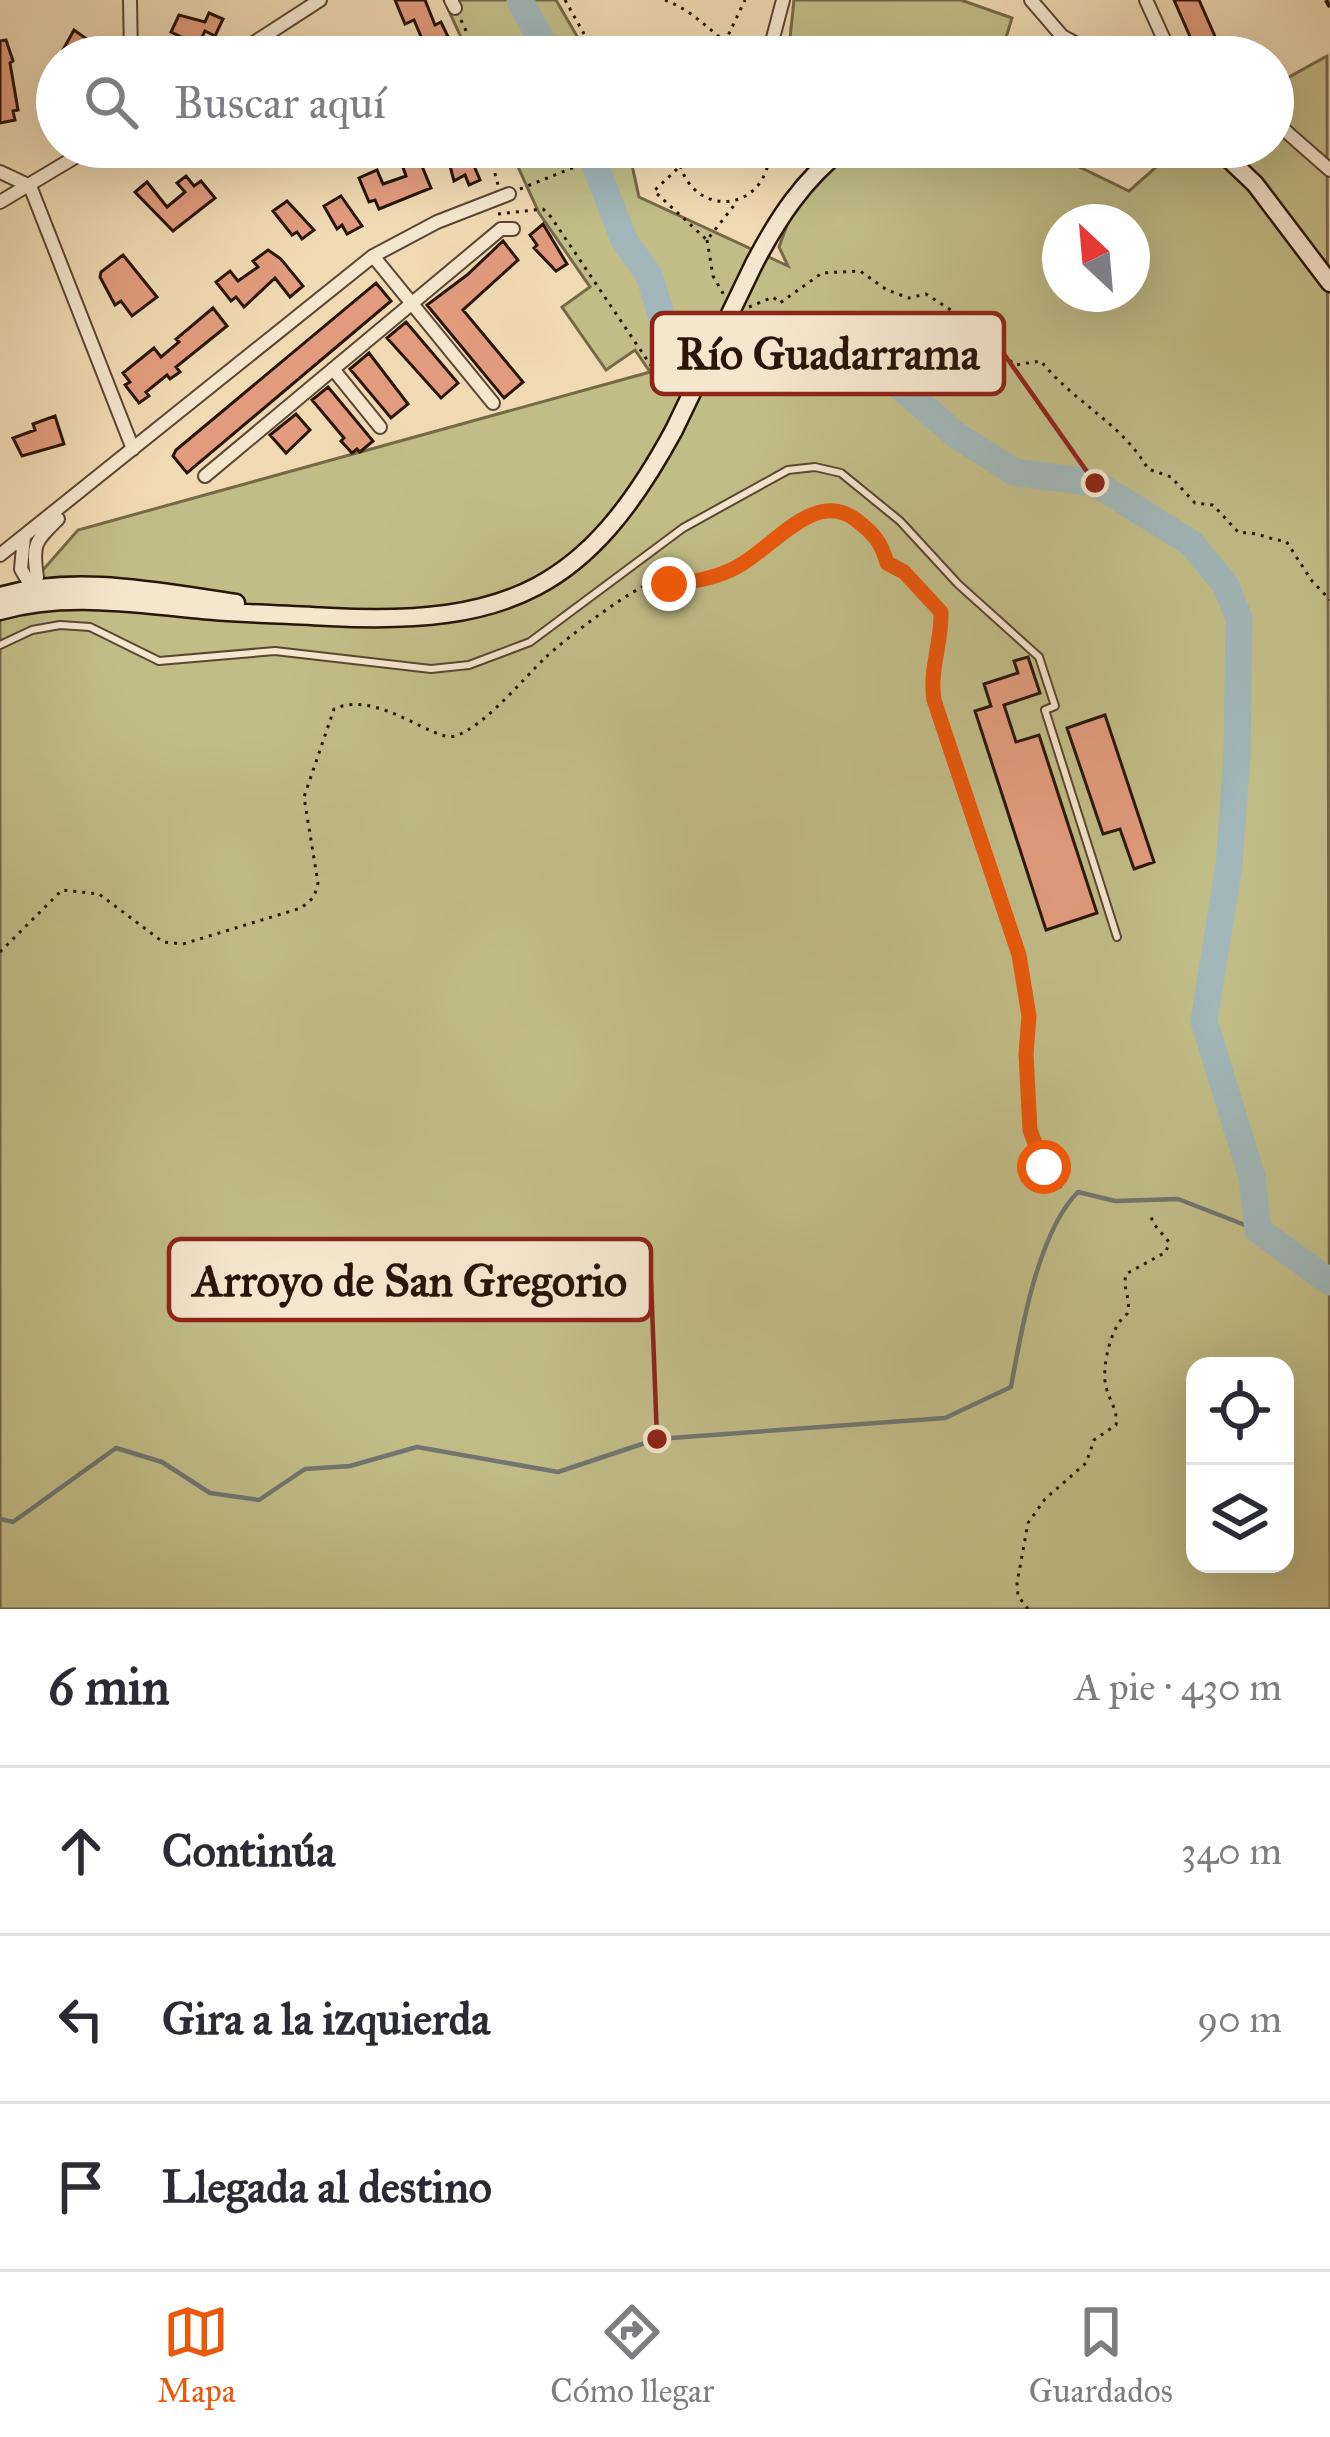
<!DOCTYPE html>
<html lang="es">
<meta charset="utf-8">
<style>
:root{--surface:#fff;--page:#f7f7f7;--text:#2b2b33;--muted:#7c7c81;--line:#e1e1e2;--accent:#ea580c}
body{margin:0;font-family:"IM FELL Great Primer",serif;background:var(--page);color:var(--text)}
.controls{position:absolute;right:36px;bottom:36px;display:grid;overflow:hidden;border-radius:24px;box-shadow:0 12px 48px #0002}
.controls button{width:108px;height:108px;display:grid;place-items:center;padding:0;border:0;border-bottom:3px solid var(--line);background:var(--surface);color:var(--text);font:60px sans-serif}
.compass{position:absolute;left:1042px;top:204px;width:108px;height:108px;border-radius:50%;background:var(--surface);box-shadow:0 12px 48px #0002;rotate:334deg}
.stop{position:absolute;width:36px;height:36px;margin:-27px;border:9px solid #ea580c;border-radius:50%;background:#fff}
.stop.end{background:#ea580c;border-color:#fff;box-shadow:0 3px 12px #0008}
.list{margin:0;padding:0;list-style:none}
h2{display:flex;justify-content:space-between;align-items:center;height:156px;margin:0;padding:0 48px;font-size:51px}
h2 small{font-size:39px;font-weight:400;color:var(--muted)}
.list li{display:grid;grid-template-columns:78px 1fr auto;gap:36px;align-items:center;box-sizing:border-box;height:168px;padding:0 48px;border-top:3px solid var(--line)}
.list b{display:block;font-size:45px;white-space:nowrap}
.list em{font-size:39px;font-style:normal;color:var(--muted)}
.icon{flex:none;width:66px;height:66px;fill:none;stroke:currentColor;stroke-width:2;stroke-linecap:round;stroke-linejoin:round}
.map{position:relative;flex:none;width:1330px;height:1609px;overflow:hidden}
.search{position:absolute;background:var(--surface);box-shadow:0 12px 48px #0002;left:36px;right:36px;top:36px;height:132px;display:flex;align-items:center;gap:30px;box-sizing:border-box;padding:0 42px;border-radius:66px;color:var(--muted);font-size:45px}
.sheet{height:660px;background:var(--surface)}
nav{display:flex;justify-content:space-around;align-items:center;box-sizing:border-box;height:168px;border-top:3px solid var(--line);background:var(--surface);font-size:33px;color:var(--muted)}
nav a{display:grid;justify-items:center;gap:6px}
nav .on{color:var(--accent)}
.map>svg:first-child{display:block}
.green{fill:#c2bd87;stroke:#766948;stroke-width:3;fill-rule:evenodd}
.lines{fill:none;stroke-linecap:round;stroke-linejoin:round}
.stream{stroke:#717672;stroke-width:4.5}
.river{stroke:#a1b7b9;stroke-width:27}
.building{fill:#e29c7d;stroke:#291508;stroke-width:3}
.lane-casing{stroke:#5b4633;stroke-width:10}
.street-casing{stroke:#5b4633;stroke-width:16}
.secondary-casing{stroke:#291508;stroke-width:21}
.path{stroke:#291508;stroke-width:3;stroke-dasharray:3 6;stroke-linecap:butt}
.lane{stroke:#f5e7ce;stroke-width:6}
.street{stroke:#f5e7ce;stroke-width:12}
.secondary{stroke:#f5e7ce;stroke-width:16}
.rail{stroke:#291508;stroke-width:4.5;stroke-dasharray:21 21;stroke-linecap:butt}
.secondary-bridge-casing{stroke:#291508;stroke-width:21;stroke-linecap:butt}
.secondary-bridge{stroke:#f5e7ce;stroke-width:16}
.route{stroke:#ea580c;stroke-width:15}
.leader{fill:none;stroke:#8f2418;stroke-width:4.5}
.callout-dot{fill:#8f2418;stroke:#f5e7ce;stroke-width:4.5}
.callout{fill:#f5e7ce;stroke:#8f2418;stroke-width:4.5}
.callout-label{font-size:45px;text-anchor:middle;font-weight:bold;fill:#291508}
</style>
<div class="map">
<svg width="1330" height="1609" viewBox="0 0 1330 1609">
<rect width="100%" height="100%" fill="#f0dab3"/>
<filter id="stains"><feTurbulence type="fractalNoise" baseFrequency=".00167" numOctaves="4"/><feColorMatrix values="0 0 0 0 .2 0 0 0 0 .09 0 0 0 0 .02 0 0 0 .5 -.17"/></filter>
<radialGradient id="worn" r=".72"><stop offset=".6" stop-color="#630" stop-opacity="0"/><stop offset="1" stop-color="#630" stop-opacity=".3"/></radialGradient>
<path class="green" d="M444,0h112l33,57h-119z
M794,0h167l51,18 -12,39h-212z
M1327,56l3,1553h-1330v-990l78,-89 572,-158 -15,-22 -29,20 -44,-63 28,-20 -51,-74 -30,-66h119l11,50 149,69 -9,-19 37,-100h222l91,44 50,-44h94v-61zM1060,222h72v72h-72zM1195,1366h90v198h-90z"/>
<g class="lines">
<path class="stream" d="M0,1519l13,3 103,-74 46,14 48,31 49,7 46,-31 45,-3 67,-19 141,25 99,-33 288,-21 66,-31c10,-56 27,-155 67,-195l37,9 63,-2 80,31"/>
<path class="river" d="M520,0l30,57
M588,147l36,93 25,35 14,46 29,26h69l51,-15 31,5 113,98 58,37 81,11 96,60 34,41 14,34 -2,137 -8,110 -25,156 48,156 6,53 72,52"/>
</g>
<path class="building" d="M395,0h30l10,25 6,-3 10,21 -23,10 -14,-33 -9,4z
M1174,0h25l25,57h-25z
M209,13l14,6 -8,17 -10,-5 -7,14 -27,-13 8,-17 26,7z
M74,30l38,27h-53z
M6,40l7,21 -3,2 8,47 -5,1 2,9 -15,3v-82z
M396,147h18l17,41 -52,21 -4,-9 -6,2 -10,-24 18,-8 6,14 23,-8z
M455,147h11l14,33 -11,5 -4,-10 -11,6 -8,-30z
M186,176l8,10 7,-5 14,17 -42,33 -38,-39 12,-10 20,25 18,-15 -8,-9z
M341,196l21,30 -15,8 -5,-9 -5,4 -13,-23z
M287,201l27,29 -12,9 -5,-7 -5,3 -19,-24z
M543,224l24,40 -11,7 -22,-23 3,-3 -7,-10z
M503,241l15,19 -55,50 60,72 -19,16 -77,-93 40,-30z
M268,250l13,9 22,27 -13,11 -15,-19 -31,29 -8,-10 -5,4 -15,-19 14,-11 8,10 20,-14 -5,-6z
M123,255l34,42 -25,19 -11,-15 -6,4 -15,-28 1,-5z
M376,283l15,18 -204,172 -14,-17 3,-6z
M213,308l14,18 -51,41 4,5 -10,7 -3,-4 -21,17 3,4 -10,7 -14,-18 5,-3 -7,-9 31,-25 7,9 18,-15 -3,-3z
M406,322l52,61 -17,15 -54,-60z
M369,353l39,51 -17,14 -41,-49z
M328,387l45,54 -13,11 -3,-3 -5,4 -11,-12 3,-3 -32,-38z
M296,414l14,16 -24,23 -16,-18z
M55,416l9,28 -42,12 -9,-18 22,-8 -2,-6z
M1028,657l12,36 -36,12 12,37 23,-7 58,178 -51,17 -71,-219 16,-5 -7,-22 34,-11 -4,-12z
M1105,715l49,147 -20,7 -14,-40 -17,5 -36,-106z"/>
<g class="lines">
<g class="lane-casing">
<path id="lane" d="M0,645l32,-15 28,-5 30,2 69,34 116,-10 156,18 38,-4 61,-23 153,-114 105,-58 27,-3 26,6 59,48 58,63 81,73 16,49 -10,4 72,227"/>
</g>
<g class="street-casing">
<path id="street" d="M130,0l1,57
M451,0l4,8
M1031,0l31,36 39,21
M1146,0l26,57
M232,57l88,-57
M768,57l15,-57
M1273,120l57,50
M815,147l13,13
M0,172l30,14 103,263
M0,202l92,-55
M373,256l120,147
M333,369l47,58
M205,476l296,-247h12
M24,536l-3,33 12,21
M0,555l373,-299 64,-34 72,-28
M26,592l11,-15c-5,-34 -2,-35 21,-58"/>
</g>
<g class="secondary-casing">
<path id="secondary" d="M1216,147l39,37 75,99
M754,264c24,-46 49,-84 91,-117
M0,596c77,-22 159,-4 236,7
M0,611c63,-18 128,-8 192,-2 46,5 92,5 138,8 178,9 258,-28 344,-187"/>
</g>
<path class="path" d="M565,0l32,57
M665,0c32,12 52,39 81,57
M461,20l17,37
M714,57l10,-13 21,-44
M907,57l91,-12 34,12
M488,147l10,38
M677,147l43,7
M724,147l-2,8 48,8
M677,148c5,73 93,70 93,-1
M677,169l-23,22 53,49 29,-37
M520,189l104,-42
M498,214l45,-5 8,8 115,171
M707,240l6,36 11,19
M749,307l24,-10 7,6 42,-30 38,-2 27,19 22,8 17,-4 34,22 55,49 26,-4c33,42 81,62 107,108l23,8 24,26 18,2 26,28c19,-2 29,7 47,8l26,40 18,19
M0,952l62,-62 37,4 64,48 20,2 118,-36 13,-11 4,-14 -14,-86 30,-88c44,-20 100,34 121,27 29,-9 68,-57 90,-78 21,-20 71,-57 97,-71 8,-5 17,-3 27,-3 25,-1 48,-5 70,-18 35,-20 77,-78 117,-46 18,14 25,21 31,43l17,9 37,40c1,31 -12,57 -7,88l85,255 10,61 -3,38 4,76 14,37 17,21
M1028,1609l-10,-13 -1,-13 11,-60 17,-24 41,-36 8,-23 22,-15c2,-15 -6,-23 -10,-38 -5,-19 5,-62 21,-73 5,-15 -5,-24 -1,-40l40,-22 3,-10 -16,-19 -3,-10"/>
<use href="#lane" class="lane"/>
<use href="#street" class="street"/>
<use href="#secondary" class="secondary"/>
<path class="rail" d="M1326,0l4,7"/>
<g class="secondary-bridge-casing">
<path id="secondary-bridge" d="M674,430l80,-166"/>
</g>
<use href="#secondary-bridge" class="secondary-bridge"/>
</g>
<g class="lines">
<path class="route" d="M669,584c23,-2 43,-5 64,-15 37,-17 80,-81 122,-50 18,14 26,22 32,44l17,9 37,40c1,31 -12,58 -7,88l85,255 10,61 -3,38 4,76 14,37"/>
</g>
<path class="leader" d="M1095 483L1004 354M657 1439L651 1280"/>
<g class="callout-dot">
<circle cx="1095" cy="483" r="12"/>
<circle cx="657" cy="1439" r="12"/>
</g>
<g class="callout">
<rect x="652" y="313" width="352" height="81" rx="12"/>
<rect x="169" y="1239" width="482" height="81" rx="12"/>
</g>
<g class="callout-label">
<text x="828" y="369">Río Guadarrama</text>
<text x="410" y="1296">Arroyo de San Gregorio</text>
</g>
<rect width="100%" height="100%" filter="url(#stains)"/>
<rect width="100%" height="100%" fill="url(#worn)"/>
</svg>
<div class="controls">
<button><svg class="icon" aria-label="locate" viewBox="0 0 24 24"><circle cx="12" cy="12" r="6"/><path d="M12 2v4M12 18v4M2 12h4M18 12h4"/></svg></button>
<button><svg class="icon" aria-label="layers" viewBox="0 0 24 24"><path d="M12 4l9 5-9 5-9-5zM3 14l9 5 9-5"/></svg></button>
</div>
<svg class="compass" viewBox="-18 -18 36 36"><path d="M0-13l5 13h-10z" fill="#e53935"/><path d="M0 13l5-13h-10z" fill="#7c7c81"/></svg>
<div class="stop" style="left:1044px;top:1167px"></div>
<div class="stop end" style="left:669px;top:584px"></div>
<div class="search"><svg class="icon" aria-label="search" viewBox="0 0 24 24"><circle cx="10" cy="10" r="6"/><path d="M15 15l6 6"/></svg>Buscar aquí</div>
</div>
<section class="sheet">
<h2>6 min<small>A pie · 430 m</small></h2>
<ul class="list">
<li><svg class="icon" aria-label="ahead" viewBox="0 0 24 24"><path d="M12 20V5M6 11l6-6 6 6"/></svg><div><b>Continúa</b></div><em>340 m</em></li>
<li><svg class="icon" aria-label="left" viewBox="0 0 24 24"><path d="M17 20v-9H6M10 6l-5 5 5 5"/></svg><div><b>Gira a la izquierda</b></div><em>90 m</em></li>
<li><svg class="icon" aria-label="arrive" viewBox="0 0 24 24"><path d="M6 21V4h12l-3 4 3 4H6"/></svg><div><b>Llegada al destino</b></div></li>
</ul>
</section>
<nav>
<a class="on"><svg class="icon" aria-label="map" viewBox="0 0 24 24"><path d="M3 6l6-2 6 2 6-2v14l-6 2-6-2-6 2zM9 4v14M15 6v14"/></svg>Mapa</a>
<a><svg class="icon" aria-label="directions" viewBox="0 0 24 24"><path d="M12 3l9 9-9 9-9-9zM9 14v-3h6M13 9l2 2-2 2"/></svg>Cómo llegar</a>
<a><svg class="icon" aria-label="saved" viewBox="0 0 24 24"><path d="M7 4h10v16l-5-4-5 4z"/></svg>Guardados</a>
</nav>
